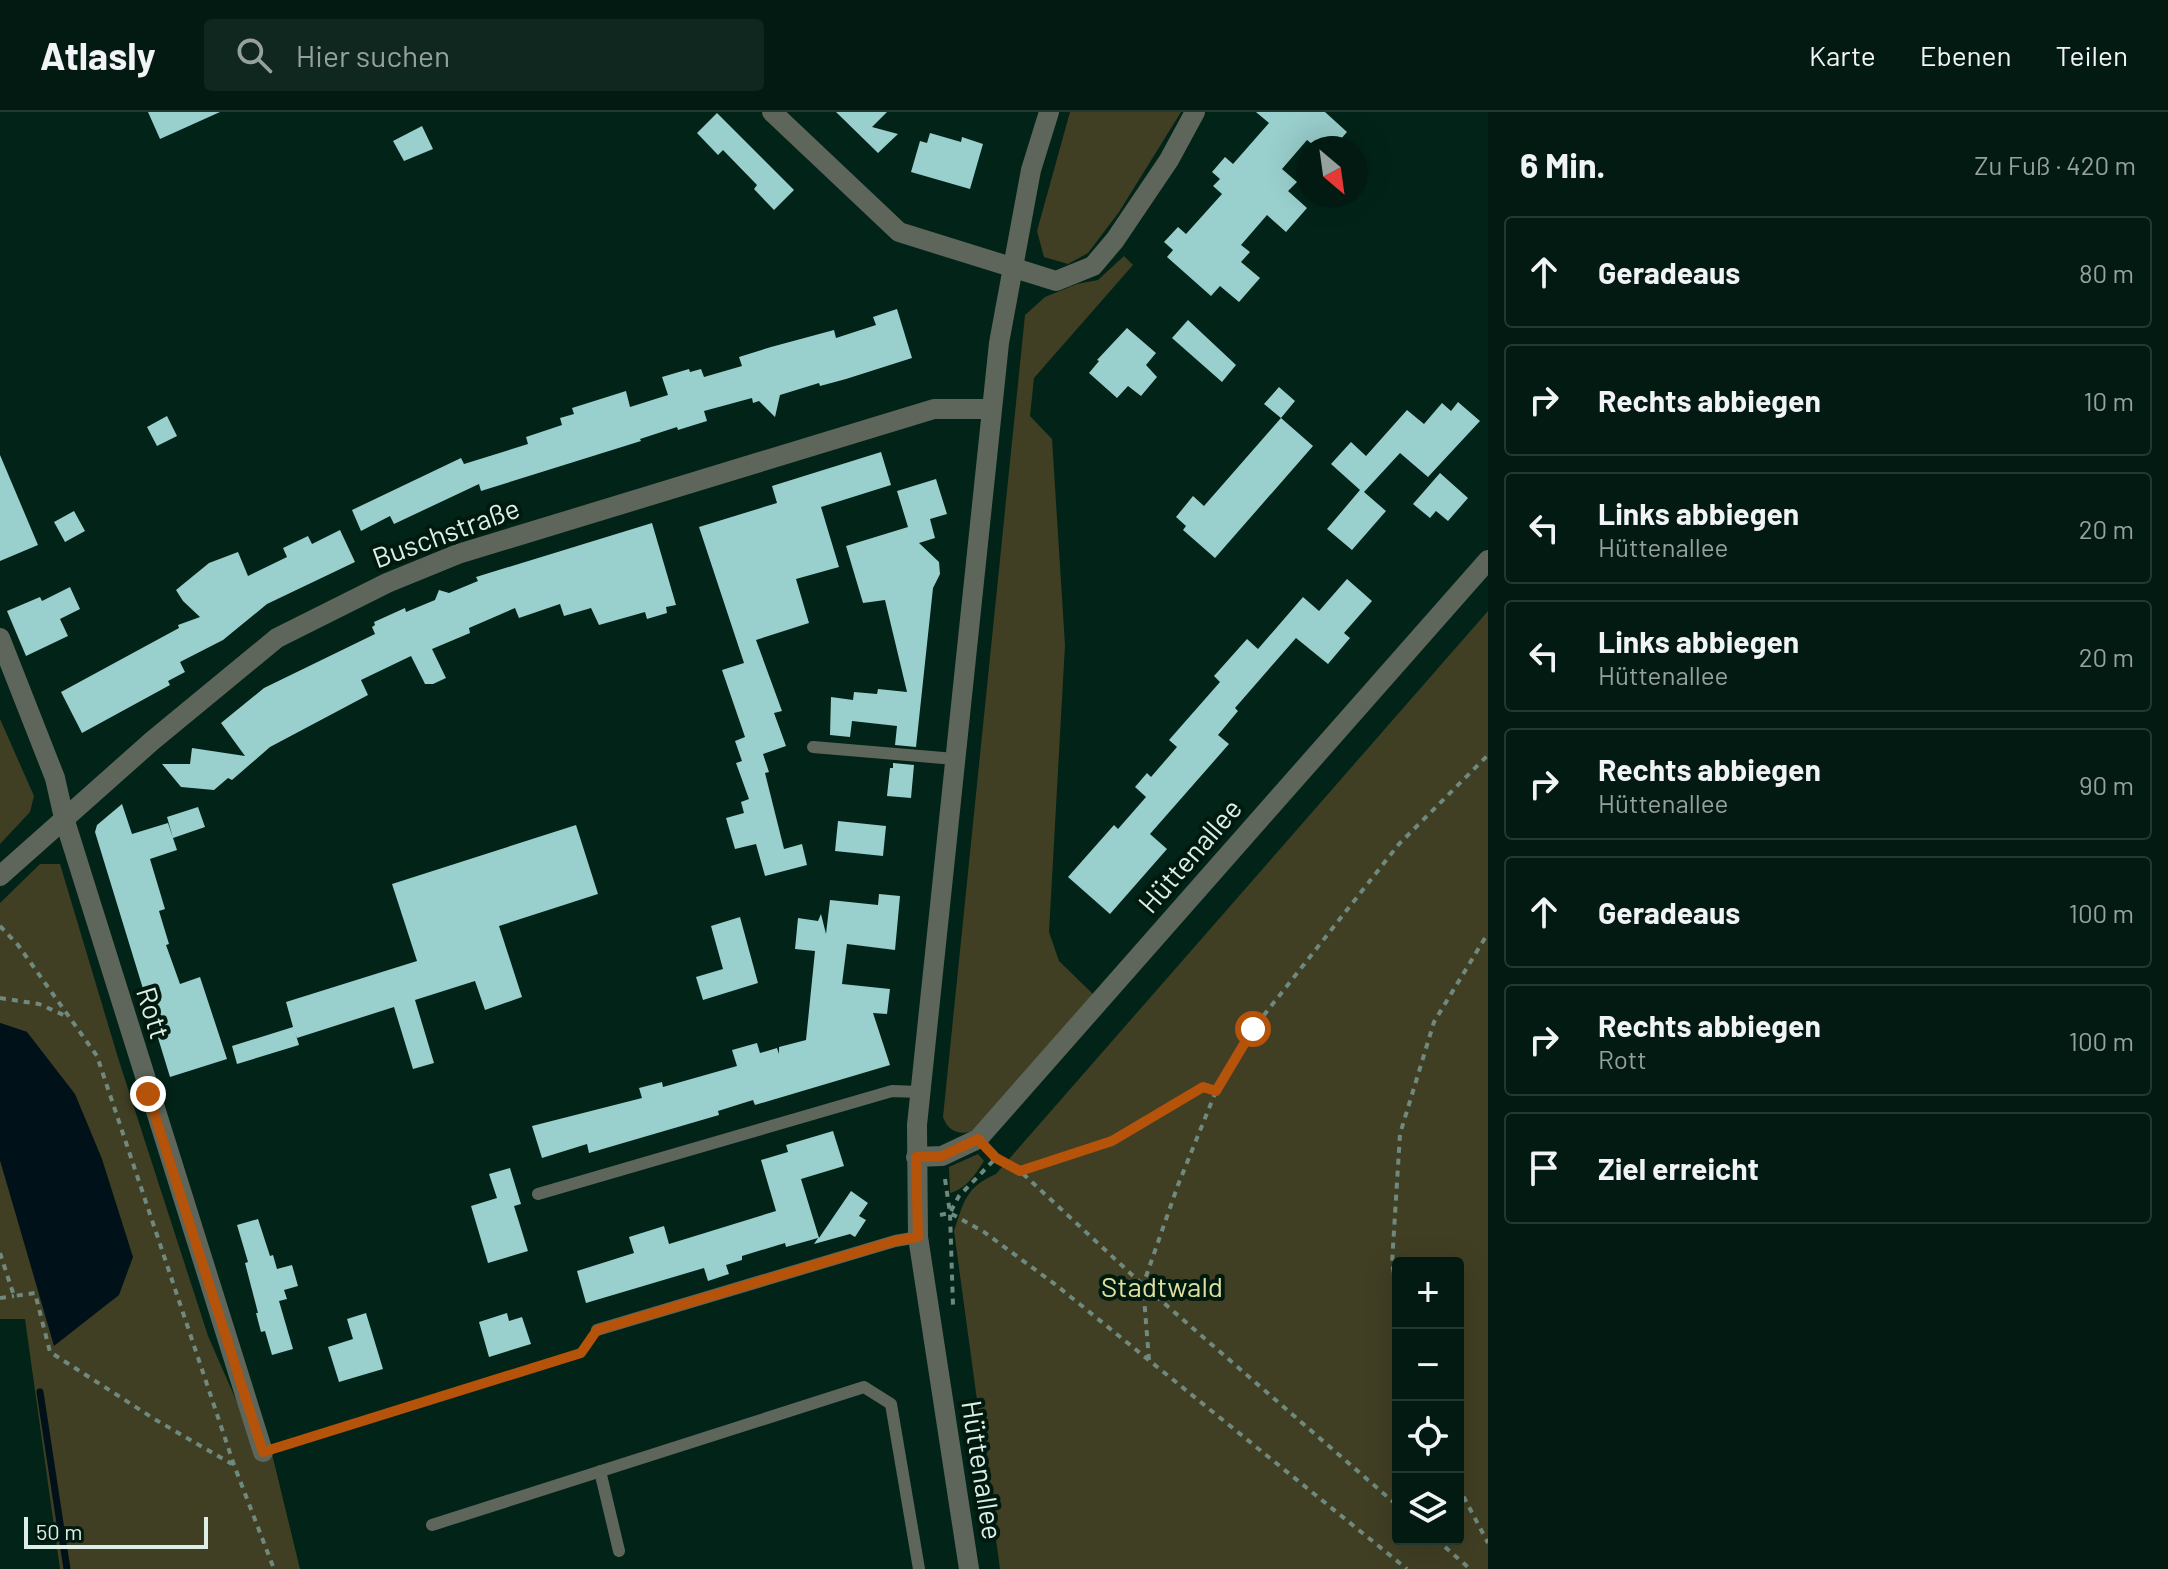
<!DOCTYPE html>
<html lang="de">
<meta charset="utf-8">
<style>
:root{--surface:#021a11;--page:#10271f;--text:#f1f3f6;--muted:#96a19f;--line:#233831}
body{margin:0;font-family:Barlow,sans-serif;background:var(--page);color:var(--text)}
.controls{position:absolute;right:24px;bottom:24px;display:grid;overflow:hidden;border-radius:8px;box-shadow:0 8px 32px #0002}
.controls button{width:72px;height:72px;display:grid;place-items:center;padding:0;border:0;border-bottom:2px solid var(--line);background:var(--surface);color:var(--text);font:40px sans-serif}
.compass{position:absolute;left:1296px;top:24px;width:72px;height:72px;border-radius:50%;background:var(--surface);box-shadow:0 8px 32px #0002;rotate:151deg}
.scale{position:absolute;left:24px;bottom:20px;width:184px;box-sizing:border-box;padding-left:8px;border:4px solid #dceee5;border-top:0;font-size:22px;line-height:28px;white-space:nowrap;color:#dceee5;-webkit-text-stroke:6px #001a0f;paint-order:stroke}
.stop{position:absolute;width:24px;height:24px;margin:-18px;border:6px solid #b45309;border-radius:50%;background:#fff}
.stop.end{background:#b45309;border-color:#fff;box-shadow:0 2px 8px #0008}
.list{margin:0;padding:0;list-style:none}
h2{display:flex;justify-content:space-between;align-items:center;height:104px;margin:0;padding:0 32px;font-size:34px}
h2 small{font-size:26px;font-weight:400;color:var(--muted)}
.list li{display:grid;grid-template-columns:52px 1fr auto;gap:24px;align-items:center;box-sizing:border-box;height:112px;margin:0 16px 16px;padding:0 16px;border:2px solid var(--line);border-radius:8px}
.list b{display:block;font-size:30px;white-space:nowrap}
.list p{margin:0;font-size:26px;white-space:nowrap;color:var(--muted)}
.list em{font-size:26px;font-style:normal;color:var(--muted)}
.icon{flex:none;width:44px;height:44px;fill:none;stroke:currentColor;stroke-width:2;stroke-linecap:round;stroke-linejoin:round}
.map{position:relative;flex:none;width:1488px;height:1457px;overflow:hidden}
header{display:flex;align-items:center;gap:48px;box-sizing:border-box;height:112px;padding:0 40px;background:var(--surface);border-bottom:2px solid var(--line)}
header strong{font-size:38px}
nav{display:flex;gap:44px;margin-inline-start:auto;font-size:28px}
.search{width:560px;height:72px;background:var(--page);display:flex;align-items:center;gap:20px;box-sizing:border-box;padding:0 28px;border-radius:8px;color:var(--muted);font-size:30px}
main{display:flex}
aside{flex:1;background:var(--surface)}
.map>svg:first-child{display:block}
.green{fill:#403f24;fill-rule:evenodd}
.water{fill:#001119}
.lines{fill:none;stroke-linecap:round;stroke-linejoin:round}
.stream{stroke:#001119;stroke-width:7}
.building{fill:#99cfcd}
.path{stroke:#6f897e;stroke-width:4;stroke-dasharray:6 6;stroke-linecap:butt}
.lane{stroke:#5e665b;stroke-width:12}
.street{stroke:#5e665b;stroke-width:20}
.route{stroke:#b45309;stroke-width:10}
.labels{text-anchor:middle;stroke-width:8;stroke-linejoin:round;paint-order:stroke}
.street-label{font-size:28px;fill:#dceee5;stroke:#001a0f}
.park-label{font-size:28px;fill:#e1e09e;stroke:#001a0f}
</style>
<header>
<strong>Atlasly</strong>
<div class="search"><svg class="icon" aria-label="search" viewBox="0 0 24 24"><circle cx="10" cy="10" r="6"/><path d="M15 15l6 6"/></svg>Hier suchen</div>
<nav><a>Karte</a><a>Ebenen</a><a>Teilen</a></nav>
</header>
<main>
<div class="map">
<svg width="1488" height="1457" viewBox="0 0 1488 1457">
<rect width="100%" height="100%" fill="#022317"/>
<path class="green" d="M1070,0h111l-62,100 -31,41 -20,11 -24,-7 -7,-26z
M1124,144l9,9 -99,113 -4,38 22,23 13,206 -16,287 10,29 35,34 -117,135c-15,5 -28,4 -34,-13l82,-802 20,-18 32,-13 21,-4z
M1488,499v958h-488l-46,-338c10,-30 12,-44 42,-57zM1398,1151h60v276h-60z
M0,607l34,77 -4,16 -30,32z
M40,752h20l59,197 89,275 53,121 11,-3 28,115h-240l-35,-250h-25v-159l55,185 -28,-313 -27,-9v-120z
M978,1042l6,7c-9,14 -18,28 -34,32l-1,-26z"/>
<path class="water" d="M0,911l27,9 48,62 27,65 31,98 -14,38 -65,51 -54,-186z"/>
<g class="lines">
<path class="stream" d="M40,1280l27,177"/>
</g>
<path class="building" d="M148,0h72l-60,27z
M836,0h51l-15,15 26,7 -20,19z
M1256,0h69l22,20 -14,16h-16l-10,-8 -25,29 15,13 -9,9 19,17 -21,24 -19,-17 -26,30 9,7 -9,10 19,16 -21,24 -19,-16 -9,10 -44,-39 6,-7 -9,-8 14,-15 8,7 36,-40 -9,-8 7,-7 -8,-7 13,-15 8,7 36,-41z
M717,1l77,77 -20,20 -20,-21 3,-4 -34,-35 -5,5 -21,-22z
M422,14l11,23 -29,12 -11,-20z
M930,21l31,9 1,-5 21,7 -13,45 -59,-17 9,-31 7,2z
M897,197l15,49 -66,21 -26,7 -1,-3 -39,12 -5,22 -16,-16 -6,2 -1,-5 -48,13 3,10 -29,9 -1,-3 -37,12 1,2 -160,50 -2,-7 -85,40 -4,-8 -29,15 -9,-21 109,-52 3,6 64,-20 -2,-7 36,-12 -2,-7 14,-4 -2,-6 54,-17 4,16 38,-12 -6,-18 27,-8 1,3 11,-3 3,8 38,-11 -3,-9 32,-10 63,-17 2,8 40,-13 -3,-8z
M1188,208l48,45 -14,17 -50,-44z
M1127,216l29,25 -10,12 11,12 -16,19 -13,-10 -11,12 -28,-25 10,-12 -2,-1z
M1279,275l16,14 -14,17 32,28 -98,112 -32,-28 3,-4 -10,-9 17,-21 11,10 77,-88 -17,-14z
M1458,290l22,19 -52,56 -28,-24 -36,39 22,19 -34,39 -25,-21 33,-39 -29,-26 20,-22 15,14 41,-46 17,14 18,-21 9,8z
M167,304l10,20 -20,10 -10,-19z
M881,340l10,33 -70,22 18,60 -43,12 13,44 -53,17 26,71 -8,2 12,33 -23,8 6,18 -4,1 19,76 18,-5 5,21 -42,11 -9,-32 -21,5 -9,-31 18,-5 -3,-11 8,-3 -13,-36 6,-2 -7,-20 10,-4 -23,-67 22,-7 -45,-136 78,-24 -5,-17z
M0,343l38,90 -38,16z
M1440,361l28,25 -20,23 -12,-10 -6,7 -17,-14z
M936,367l11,35 -17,5 5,19 -16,5 20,19 1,12 -7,14 -17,159 -21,-2 2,-19 -45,-5 -2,16 -20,-2 1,-38 22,3 1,-8 23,2 1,-5 29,3 -22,-92 -22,3 -17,-57 62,-19 -11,-36z
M74,399l11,20 -20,11 -11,-20z
M652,411l24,82 -10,2 1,6 -20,6 -2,-7 -46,13 -8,-17 -27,8 -4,-12 -41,14 -4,-10 -46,20 1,5 -38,16 14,29 -13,6h-8l-14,-28 -50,24 7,15 -98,52 -38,33 -4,-2 -14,12 -33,-3 -19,-23h28l2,-16 53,8 -24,-33 43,-35 111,-54 -3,-7 3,-2 -1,-3 31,-14 1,4 29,-12 4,-10 10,3 29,-12 -2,-4z
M340,418l15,32 -88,42 -44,36 -43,22 5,10 -17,9 2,4 -88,48 -21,-41 118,-64 -1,-3 22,-8 -17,-16 -7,-11 33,-27 29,-11 10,24 39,-19 -4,-9 25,-12 4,8z
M1347,467l25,22 -28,32 6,5 -22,26 -32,-26 -61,70 3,3 -20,24 11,9 -79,90 17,15 -57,65 -42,-37 46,-52 4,4 28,-32 -11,-10 12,-14 4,4 26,-30 -8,-7 51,-58 -6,-6 33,-37 11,10 45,-52 16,14z
M70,475l10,22 -20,10 8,17 -42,20 -19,-45 33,-14 2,4z
M893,651l21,2 -3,33 -24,-2 3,-28h3z
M122,692l10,30 36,-11 9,27 -27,9 15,50 -6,2 10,33 -3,1 14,39 20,-7 27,82 -57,18 -75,-245 2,-7z
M198,695l7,20 -32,11 -6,-21z
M838,709l48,5 -3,30 -48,-5z
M576,713l22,69 -99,32 23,71 -37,13 -10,-29 -60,19 19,63 -21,6 -19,-62 -97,31 -2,-6 4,13 -62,19 -5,-18 61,-19 -7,-25 131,-41 -25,-77z
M879,782l21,2 -5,54 -48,-6 -5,40 48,5 -3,25 -14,-1 17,52 -135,40 -2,-5 -35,11 1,4 -130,38 -2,-9 -45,14 -10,-32 110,-28 -3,-10 23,-6 1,5 74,-21 -5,-16 25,-7 3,10 17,-5 2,6v-7l27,-7 9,-89 -20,-2 3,-31 20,3 3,-7 5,20 4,-34 48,5z
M740,805l18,66 -55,17 -7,-23 27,-8 -12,-43z
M833,1019l11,35 -43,13 18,59 32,-47 17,12 -9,13 7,4 -11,17 -5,-3 -36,10 4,-6 -32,9 -1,-4 -43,13v4l-16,5 3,9 -21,7 -4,-13 -118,35 -9,-32 57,-18 -5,-16 35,-11 5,18 107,-33 -15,-51 27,-8 -2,-7z
M510,1056l11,36 -7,2 14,45 -40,12 -17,-57 26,-8 -8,-24z
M258,1107l12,37 3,-1 4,14 15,-4 6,21 -14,4 3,9 -8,2 14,48 -21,6 -7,-24 -4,1 -5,-19h2l-13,-50 3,-1 -11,-37z
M366,1201l17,56 -44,13 -11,-35 25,-8 -6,-20z
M507,1201l2,8 13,-4 9,27 -42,13 -10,-35z"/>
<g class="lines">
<path class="path" d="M0,814l18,19 79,111 137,409 40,104
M0,886l39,6 29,13
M993,1042l27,17 123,114 255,221
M1020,1059l92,-30 91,-54 13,4
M945,1067l5,34 3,93
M951,1099l8,-15 37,-38
M940,1103l10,-2 34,19 72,53 351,284
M0,1141l14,43 21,-3 15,59 106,68 76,44
M1398,1184l-6,-33 8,-129 34,-112 54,-89
M0,1186l14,-2
M1149,1248l-6,-75 35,-100 38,-94 37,-62 146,-185 89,-89
M282,1334l299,-93 6,-8
M1458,1374l30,57
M1436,1427l34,30"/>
<path class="lane" d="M813,635l142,12
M538,1082l354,-103 28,1
M597,1218l298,-89 23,-4
M600,1359l19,80
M432,1413l432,-138 27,17 28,165"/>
<path class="street" d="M772,0l127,120 157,49 37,-15 22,-26 54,-80 26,-48
M0,526l55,140 9,40 199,634
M0,764l152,-135 125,-103 110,-55 71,-29 476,-145h58
M916,1045l26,-1 36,-17 510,-579
M969,1457l-51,-332 -1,-112 82,-782 32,-173 18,-58"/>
</g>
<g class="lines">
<path class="route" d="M148,982l115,358 318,-99 16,-23 298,-89 23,-4 -2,-80 26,-1 36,-17 18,19 24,13 92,-30 91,-54 13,4 37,-62"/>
</g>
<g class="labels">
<g class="street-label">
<text transform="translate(446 421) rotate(-20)" y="10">Buschstraße</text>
<text transform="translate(1190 744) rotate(-49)" y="10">Hüttenallee</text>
<text transform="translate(153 901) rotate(73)" y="10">Rott</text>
<text transform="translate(982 1358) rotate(81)" y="10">Hüttenallee</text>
</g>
<g class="park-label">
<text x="1162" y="1185">Stadtwald</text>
</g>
</g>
</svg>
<div class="controls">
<button>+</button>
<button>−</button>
<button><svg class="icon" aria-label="locate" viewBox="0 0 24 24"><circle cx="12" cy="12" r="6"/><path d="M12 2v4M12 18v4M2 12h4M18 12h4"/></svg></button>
<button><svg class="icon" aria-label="layers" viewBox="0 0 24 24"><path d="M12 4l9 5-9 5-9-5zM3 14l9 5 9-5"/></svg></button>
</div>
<svg class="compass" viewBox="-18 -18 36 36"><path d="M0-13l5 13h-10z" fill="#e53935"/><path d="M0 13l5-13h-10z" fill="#96a19f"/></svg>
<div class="scale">50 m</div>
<div class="stop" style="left:1253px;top:917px"></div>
<div class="stop end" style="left:148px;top:982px"></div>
</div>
<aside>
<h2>6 Min.<small>Zu Fuß · 420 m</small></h2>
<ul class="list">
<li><svg class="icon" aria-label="ahead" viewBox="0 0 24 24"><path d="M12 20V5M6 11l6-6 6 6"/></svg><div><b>Geradeaus</b></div><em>80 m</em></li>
<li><svg class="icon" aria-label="right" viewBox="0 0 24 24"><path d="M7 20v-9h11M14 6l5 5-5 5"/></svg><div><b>Rechts abbiegen</b></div><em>10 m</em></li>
<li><svg class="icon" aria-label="left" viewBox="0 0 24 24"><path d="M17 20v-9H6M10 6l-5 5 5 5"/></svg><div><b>Links abbiegen</b><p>Hüttenallee</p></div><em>20 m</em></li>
<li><svg class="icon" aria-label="left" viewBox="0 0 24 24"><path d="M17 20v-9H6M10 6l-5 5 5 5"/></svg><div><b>Links abbiegen</b><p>Hüttenallee</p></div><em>20 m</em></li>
<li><svg class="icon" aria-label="right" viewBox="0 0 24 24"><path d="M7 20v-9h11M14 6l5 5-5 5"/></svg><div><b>Rechts abbiegen</b><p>Hüttenallee</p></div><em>90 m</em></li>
<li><svg class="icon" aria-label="ahead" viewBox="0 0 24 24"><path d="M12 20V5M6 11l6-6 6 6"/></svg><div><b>Geradeaus</b></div><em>100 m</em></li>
<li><svg class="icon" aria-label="right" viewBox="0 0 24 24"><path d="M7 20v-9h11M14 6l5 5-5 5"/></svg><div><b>Rechts abbiegen</b><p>Rott</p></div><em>100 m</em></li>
<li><svg class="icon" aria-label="arrive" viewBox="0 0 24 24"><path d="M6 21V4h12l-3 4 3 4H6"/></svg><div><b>Ziel erreicht</b></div></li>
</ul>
</aside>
</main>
